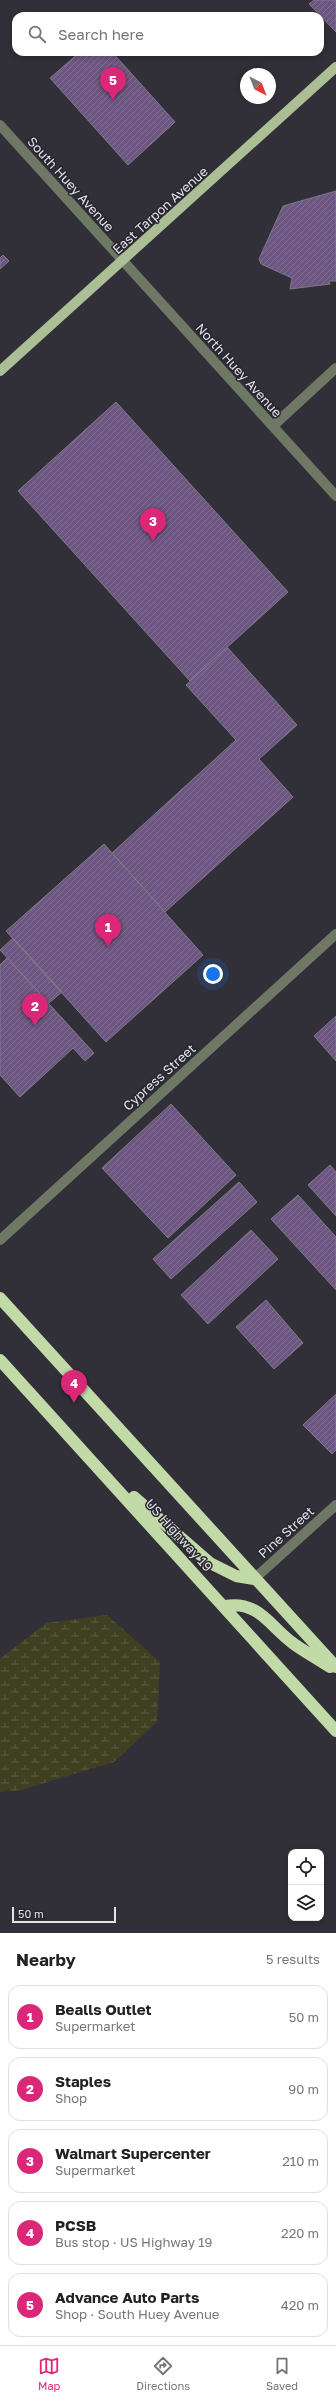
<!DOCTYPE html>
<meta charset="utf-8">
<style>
:root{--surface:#fff;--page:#f6f6f6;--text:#222;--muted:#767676;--line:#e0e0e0;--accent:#db2777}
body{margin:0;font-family:"Golos Text",sans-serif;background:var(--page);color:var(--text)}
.controls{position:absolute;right:12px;bottom:12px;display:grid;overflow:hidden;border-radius:8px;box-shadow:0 2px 6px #0003}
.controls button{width:36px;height:36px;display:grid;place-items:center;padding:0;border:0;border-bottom:1px solid var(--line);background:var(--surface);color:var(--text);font:20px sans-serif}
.compass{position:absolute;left:240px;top:68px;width:36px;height:36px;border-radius:50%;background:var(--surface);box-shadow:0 2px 6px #0003;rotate:138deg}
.scale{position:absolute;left:12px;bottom:10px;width:104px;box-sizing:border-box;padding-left:4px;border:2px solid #e2e2e8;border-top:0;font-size:11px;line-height:14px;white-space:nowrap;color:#e2e2e8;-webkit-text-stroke:3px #27262f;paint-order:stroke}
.you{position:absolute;left:213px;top:974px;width:14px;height:14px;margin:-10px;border:3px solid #fff;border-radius:50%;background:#1a73e8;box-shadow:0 0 0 6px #1a73e833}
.badge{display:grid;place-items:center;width:26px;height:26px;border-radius:50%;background:var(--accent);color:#fff;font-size:13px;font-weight:700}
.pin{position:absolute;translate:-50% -33px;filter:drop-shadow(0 1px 2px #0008)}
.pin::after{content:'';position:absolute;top:21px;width:14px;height:12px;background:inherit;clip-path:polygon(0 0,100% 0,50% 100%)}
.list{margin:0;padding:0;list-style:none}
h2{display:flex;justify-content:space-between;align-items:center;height:52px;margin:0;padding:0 16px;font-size:17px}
h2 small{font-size:13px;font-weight:400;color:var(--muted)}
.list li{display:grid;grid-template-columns:26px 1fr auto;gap:12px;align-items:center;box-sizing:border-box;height:64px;margin:0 8px 8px;padding:0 8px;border:1px solid var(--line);border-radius:12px}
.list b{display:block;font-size:15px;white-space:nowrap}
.list p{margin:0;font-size:13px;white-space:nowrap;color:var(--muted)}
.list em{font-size:13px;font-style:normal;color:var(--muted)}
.icon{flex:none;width:22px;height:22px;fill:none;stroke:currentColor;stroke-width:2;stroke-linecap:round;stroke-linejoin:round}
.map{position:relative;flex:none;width:336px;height:1933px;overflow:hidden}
.search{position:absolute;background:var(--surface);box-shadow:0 2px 6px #0003;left:12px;right:12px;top:12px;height:44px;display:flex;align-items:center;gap:10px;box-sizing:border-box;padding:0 14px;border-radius:12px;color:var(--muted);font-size:15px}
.sheet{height:412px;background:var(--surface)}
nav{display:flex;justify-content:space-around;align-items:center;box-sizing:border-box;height:56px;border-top:1px solid var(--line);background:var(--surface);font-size:11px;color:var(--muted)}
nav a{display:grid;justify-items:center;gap:2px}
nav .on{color:var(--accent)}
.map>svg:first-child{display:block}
.wetland{fill:url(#wetland-marsh)}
.building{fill:url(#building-hatch);stroke:#7f7a84}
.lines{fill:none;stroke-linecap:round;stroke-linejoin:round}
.minor{stroke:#6e7864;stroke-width:10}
.major{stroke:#abbe95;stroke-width:10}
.highway{stroke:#c2daa8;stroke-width:12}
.labels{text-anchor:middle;stroke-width:3;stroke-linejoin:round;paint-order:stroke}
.street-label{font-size:13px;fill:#e2e2e8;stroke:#27262f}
</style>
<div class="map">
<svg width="336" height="1933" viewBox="0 0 336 1933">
<defs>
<pattern id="wetland-marsh" width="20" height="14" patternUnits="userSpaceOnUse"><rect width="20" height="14" fill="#3f4022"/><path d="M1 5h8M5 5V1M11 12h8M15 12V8" fill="none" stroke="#5a5b42"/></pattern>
<pattern id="building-hatch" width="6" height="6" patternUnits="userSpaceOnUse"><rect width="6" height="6" fill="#6d5681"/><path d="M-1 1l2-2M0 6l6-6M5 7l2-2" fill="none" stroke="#826e93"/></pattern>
</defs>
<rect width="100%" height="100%" fill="#313039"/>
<path class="wetland" d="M107,1615l53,47 -3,60 -43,40 -93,28 -21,2v-133l46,-36z"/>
<path class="building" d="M314,0h22v32l-27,-28z
M80,52h32l63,70 -47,43 -78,-87z
M336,191v90h-7l1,3 -40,5 2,-11 -31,-14 -2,-5 24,-53z
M3,255l6,6 -9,8v-11z
M116,402l172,190 -98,89 -172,-190z
M227,647l70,78 -38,34 34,38 -128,115 -53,-59 124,-113 -50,-55z
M104,844l99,111 -97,87 -100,-111z
M13,938l49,54 -13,11 -49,-53z
M7,958l87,95 -9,8 -12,-13 -53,49 -20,-22v-110z
M336,1016v45l-22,-25z
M171,1104l65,71 -68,63 -66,-70z
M330,1165l6,7v44l-28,-31z
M239,1182l18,20 -86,77 -18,-20z
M298,1195l38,42v53l-65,-71z
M251,1230l27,29 -70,65 -27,-29z
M266,1300l37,43 -29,26 -38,-42z
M336,1394v56l-4,4 -29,-29z"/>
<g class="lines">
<path class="minor" d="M0,125l336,371
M273,426l63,-58
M0,1240l336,-306
M254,1579l82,-74"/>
<path class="major" d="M0,371l336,-304"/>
<path class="highway" d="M0,1298l336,369
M0,1360l336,371
M134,1497l76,66 26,13 18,3
M225,1606c34,-6 45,21 69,38 11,8 24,15 36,23"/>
</g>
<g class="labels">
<g class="street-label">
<text transform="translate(71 184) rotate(48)" y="5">South Huey Avenue</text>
<text transform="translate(160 210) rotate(-42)" y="5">East Tarpon Avenue</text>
<text transform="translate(239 370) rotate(48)" y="5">North Huey Avenue</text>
<text transform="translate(159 1077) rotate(-42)" y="5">Cypress Street</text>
<text transform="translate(286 1532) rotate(-42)" y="5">Pine Street</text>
<text transform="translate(179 1535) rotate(48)" y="5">US Highway 19</text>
</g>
</g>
</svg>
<div class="controls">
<button><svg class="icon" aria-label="locate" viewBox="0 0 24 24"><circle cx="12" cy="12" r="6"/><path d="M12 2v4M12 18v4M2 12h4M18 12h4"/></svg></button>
<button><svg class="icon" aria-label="layers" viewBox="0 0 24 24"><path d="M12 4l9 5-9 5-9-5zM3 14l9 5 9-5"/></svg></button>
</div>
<svg class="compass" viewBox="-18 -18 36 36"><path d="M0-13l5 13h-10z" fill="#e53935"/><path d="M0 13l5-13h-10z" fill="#767676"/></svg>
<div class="scale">50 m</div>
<div class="you"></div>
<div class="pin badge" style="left:108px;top:947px">1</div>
<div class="pin badge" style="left:35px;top:1026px">2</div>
<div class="pin badge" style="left:153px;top:541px">3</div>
<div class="pin badge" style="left:74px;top:1403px">4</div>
<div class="pin badge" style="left:113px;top:100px">5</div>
<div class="search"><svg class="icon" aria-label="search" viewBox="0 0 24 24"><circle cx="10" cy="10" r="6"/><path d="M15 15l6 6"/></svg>Search here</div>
</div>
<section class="sheet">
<h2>Nearby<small>5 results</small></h2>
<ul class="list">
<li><span class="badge">1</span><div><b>Bealls Outlet</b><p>Supermarket</p></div><em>50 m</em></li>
<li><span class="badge">2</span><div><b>Staples</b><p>Shop</p></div><em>90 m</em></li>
<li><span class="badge">3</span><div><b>Walmart Supercenter</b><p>Supermarket</p></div><em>210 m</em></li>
<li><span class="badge">4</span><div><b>PCSB</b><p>Bus stop · US Highway 19</p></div><em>220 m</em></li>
<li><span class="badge">5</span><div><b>Advance Auto Parts</b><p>Shop · South Huey Avenue</p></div><em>420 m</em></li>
</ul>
</section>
<nav>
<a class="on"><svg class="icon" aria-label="map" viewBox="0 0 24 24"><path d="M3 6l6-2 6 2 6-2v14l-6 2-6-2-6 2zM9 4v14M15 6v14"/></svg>Map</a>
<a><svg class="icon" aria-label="directions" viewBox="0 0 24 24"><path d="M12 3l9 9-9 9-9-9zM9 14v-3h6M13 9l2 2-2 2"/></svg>Directions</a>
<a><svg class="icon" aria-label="saved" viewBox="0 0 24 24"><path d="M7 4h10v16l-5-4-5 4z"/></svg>Saved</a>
</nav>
